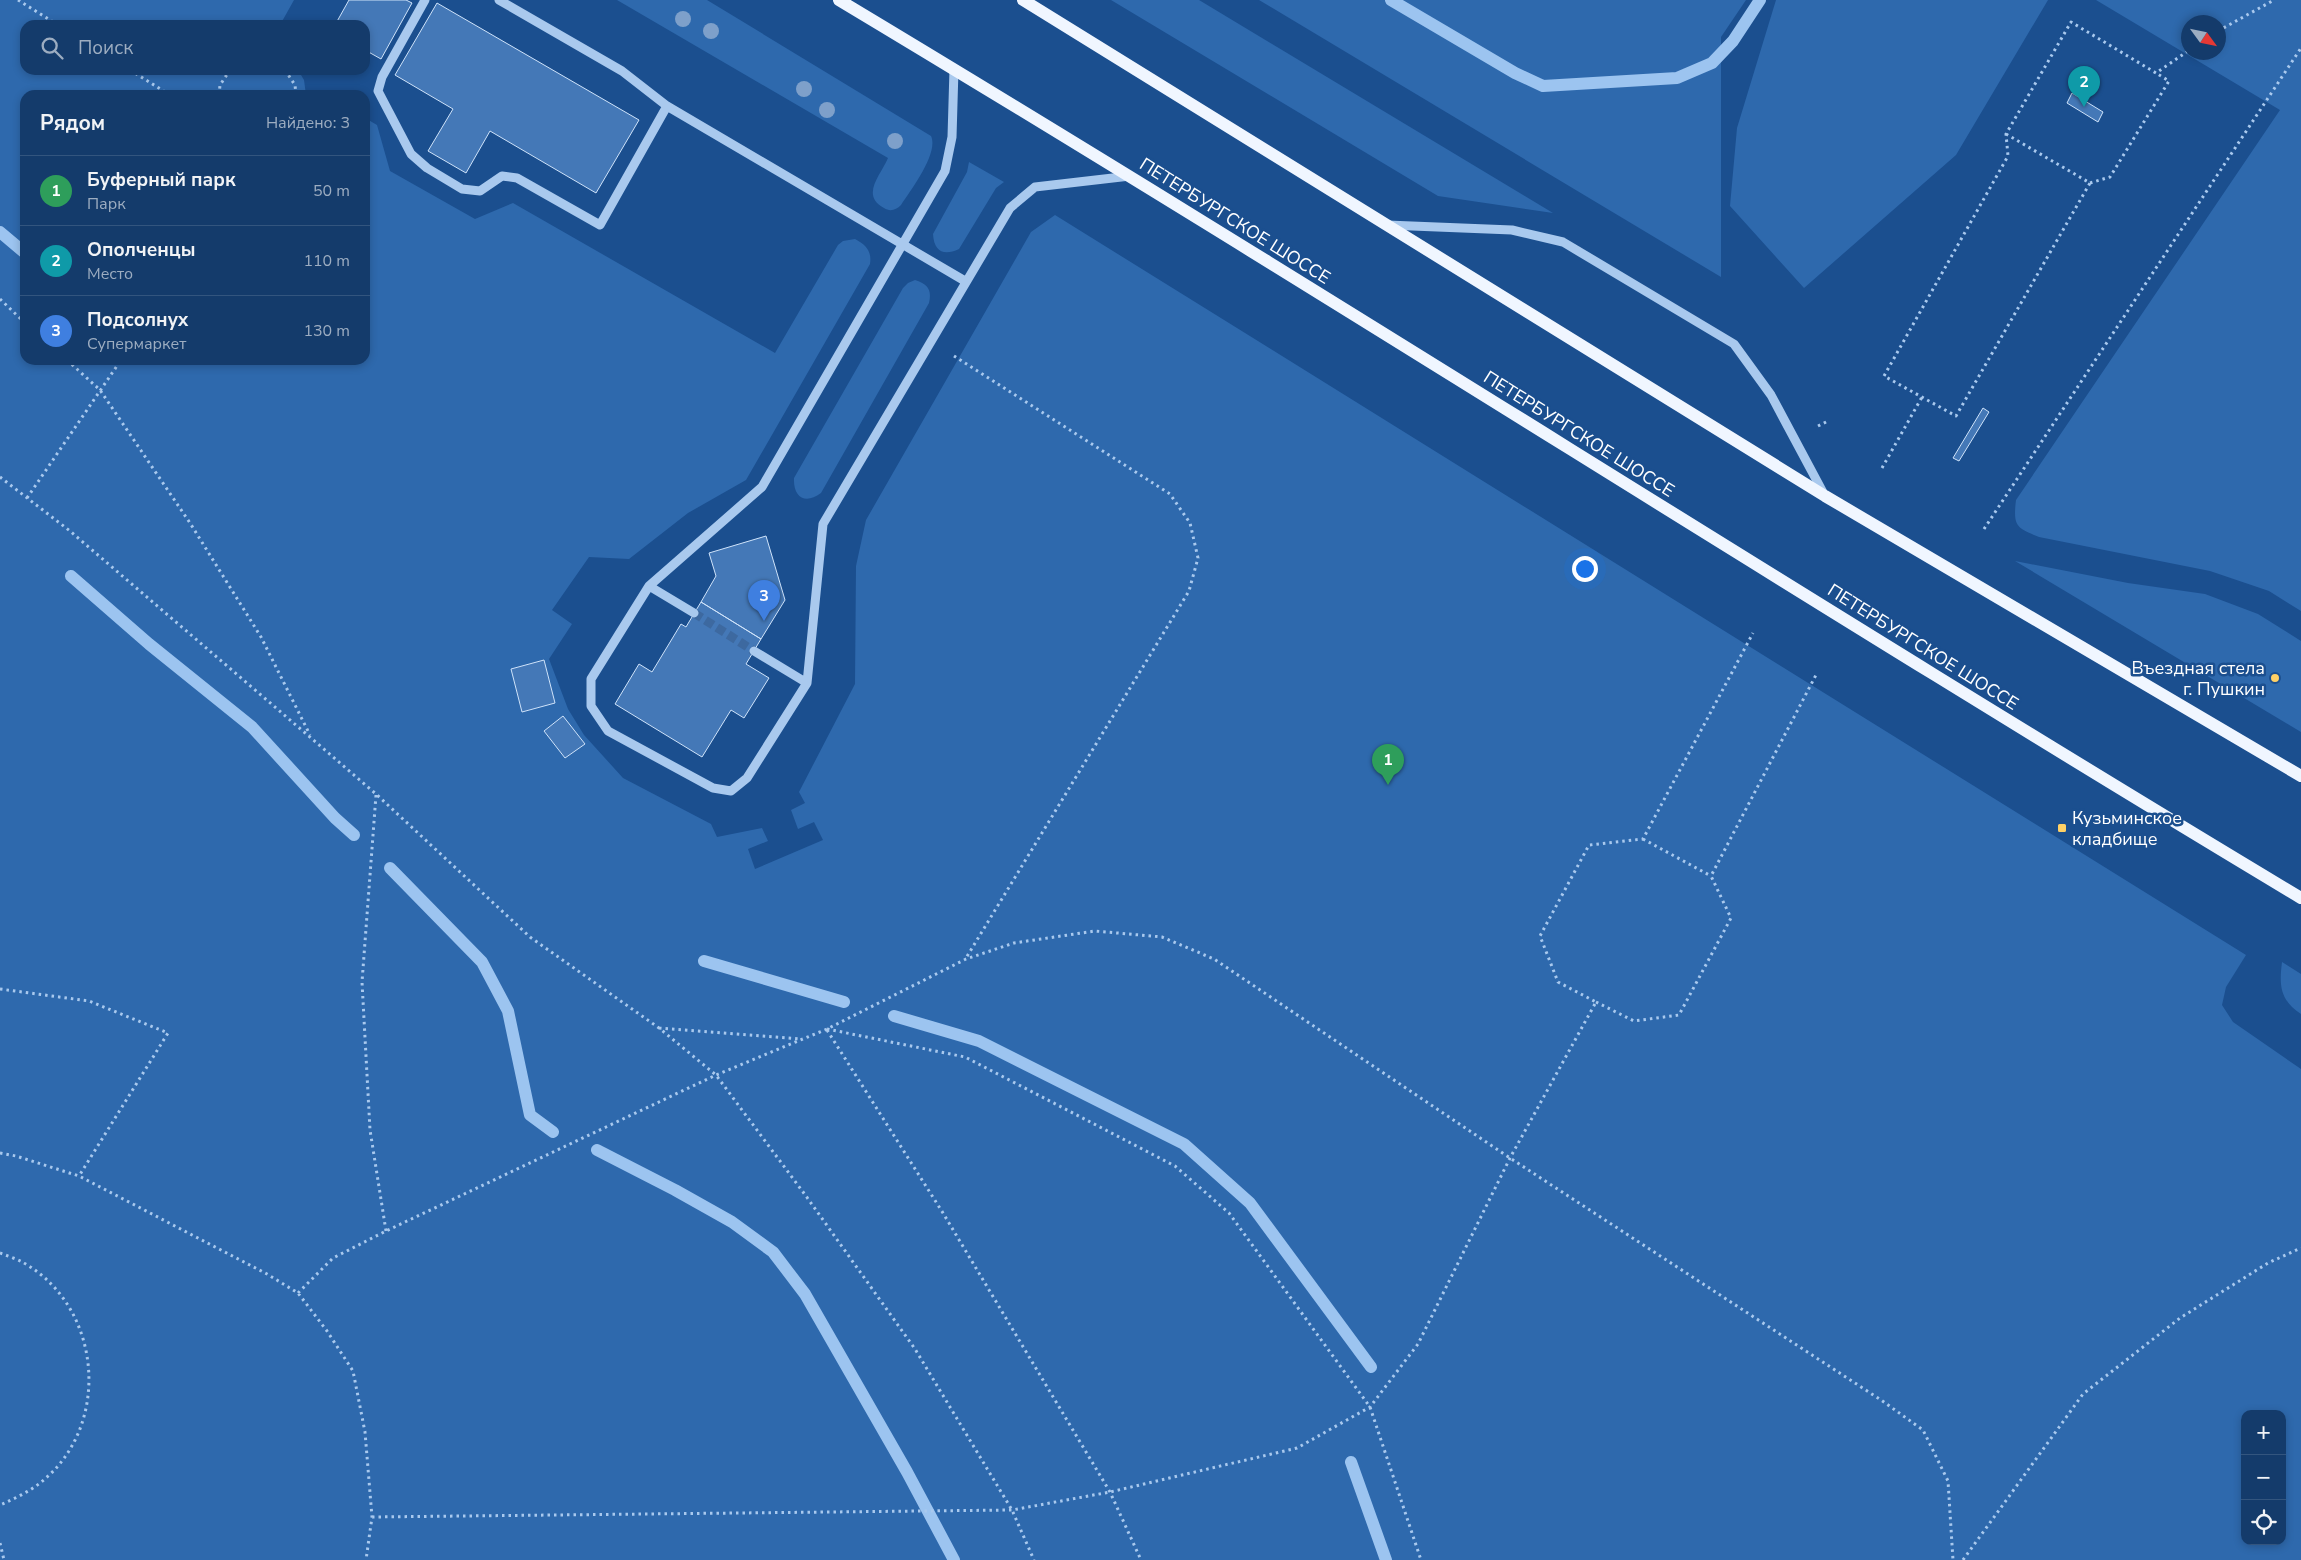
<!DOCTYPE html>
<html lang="ru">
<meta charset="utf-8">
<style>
:root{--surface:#143b6b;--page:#214673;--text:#f1f3f6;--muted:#9dadc1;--line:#33557e;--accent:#ffd166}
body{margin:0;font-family:"Nunito Sans",sans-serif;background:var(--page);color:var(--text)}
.controls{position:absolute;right:15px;bottom:15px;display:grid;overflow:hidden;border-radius:10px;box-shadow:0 2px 8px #0003}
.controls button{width:45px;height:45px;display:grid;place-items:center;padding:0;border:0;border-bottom:1px solid var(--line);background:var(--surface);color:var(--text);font:25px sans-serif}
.compass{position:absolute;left:2181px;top:15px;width:45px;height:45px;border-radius:50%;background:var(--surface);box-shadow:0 2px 8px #0003;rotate:123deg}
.you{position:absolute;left:1584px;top:568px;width:18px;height:18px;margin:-12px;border:4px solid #fff;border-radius:50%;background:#1a73e8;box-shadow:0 0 0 8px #1a73e833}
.badge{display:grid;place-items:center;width:32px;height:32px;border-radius:50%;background:var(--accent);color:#fff;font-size:16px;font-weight:700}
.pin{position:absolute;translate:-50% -41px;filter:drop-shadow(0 1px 2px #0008)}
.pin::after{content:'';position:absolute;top:26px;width:18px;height:15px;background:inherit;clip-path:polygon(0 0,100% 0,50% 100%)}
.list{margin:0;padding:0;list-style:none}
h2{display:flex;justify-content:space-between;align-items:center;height:65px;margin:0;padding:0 20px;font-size:21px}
h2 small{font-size:16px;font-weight:400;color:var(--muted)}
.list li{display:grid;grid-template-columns:32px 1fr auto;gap:15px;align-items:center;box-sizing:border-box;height:70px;padding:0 20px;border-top:1px solid var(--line)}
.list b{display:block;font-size:19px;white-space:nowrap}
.list p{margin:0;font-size:16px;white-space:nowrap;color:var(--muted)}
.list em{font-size:16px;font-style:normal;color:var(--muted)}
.icon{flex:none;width:28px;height:28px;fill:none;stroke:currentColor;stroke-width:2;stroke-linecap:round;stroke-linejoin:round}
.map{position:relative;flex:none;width:2301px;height:1560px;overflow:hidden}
.search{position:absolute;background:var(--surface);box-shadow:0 2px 8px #0003;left:20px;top:20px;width:350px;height:55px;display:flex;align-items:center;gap:12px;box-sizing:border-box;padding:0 18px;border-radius:15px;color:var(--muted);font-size:19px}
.panel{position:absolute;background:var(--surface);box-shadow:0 2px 8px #0003;left:20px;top:90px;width:350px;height:275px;border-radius:15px}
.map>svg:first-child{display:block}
.green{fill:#2e69ad;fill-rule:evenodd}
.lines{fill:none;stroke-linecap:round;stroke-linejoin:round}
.stream{stroke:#9cc4f0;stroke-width:12}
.building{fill:#4478b7;stroke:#cfe3fa}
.minor-tunnel{stroke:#3d69a0;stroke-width:9;stroke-dasharray:9 4.5;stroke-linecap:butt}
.path{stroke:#a9c9ee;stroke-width:3;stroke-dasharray:2.5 4;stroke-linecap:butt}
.minor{stroke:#a9c9ee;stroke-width:9}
.major{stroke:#f0f6ff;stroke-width:12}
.tree{fill:#7ea0ca}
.poi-dot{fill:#ffd166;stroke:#1b4f8f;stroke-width:2}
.labels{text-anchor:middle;stroke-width:5;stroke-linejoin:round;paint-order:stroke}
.street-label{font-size:18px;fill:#fff;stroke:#1b4f8f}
.poi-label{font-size:18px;fill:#fff;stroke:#1b4f8f;text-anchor:end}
</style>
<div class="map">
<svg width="2301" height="1560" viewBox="0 0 2301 1560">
<rect width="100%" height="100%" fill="#1b4f8f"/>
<path class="green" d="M0,0h294l-14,25h-255v45h273l6,10 2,15h-281v265h340v-242l12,7 13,46 85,48 38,-16 262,150 63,-108 5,-4 12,-2c11,6 17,12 15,25l-124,216 -58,33 -59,46 -40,-2 -37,53 20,14 -23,35 19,50 16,26 39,43 88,46 6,13 45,-9 6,13 -20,8 7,20 68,-29 -9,-18 -16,7 -7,-19 14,-7 -6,-11 56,-108 1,-118 10,-46 165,-288 24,-17 1191,740 -20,32 -4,18 11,17 68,47v491h-2301zM2245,1414h37v127h-37z
M617,0h90l224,136c8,17 -20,54 -30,69 -5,5 -11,7 -17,3 -24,-13 -3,-33 4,-50z
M1111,0h88l354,213 -115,-17z
M1259,0h487l-25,37v240z
M1776,0h272l-92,155 -152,133 -74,-82 7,-78z
M2096,0h205v611l-32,-20 -59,-20 -171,-34c-23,-9 -26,-11 -23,-37l264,-390zM2188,22h30v30h-30z
M969,162l35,20 -8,6 -37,61c-15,7 -25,3 -26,-15l34,-62z
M915,280c13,4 17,10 14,23l-108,190c-16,12 -28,4 -27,-15l109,-190 5,-5z
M2015,561l113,22 77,11 53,20 43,27v91z
M2282,962l19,12v40c-21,-14 -22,-28 -19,-52z"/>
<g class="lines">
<path class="stream" d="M1391,0l124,73 28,13 134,-8 35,-15 21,-22 27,-41
M0,232l25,21
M71,576l78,68 103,83 83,91 19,17
M390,868l92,94 26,49 22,104 23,17
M704,961l140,41
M894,1016l85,25 205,103 66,59 121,164
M597,1150l78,40 57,32 41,30 32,42 102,178 47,88
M1351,1462l35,98"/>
</g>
<path class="building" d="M349,0h57l6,3 -31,56 -16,-9v-25h-30z
M437,3l202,117 -43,73 -106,-62 -24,42 -38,-22 25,-42 -58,-34z
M2072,93l31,19 -5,10 -31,-19z
M1983,408l6,4 -30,49 -6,-3z
M766,536l19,64 -24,39 -60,-37 15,-26 -7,-23z
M701,602l60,37 -15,25 23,14 -25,40 -13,-8 -29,47 -87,-53 24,-40 13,8 29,-48 5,3z
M544,660l11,43 -33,9 -11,-43z
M563,716l22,28 -20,14 -21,-27z"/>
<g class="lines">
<path class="minor-tunnel" d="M694,613l60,38"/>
<path class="path" d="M18,0l40,25
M2218,31l56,-31
M130,70l40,25
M285,70l10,15 1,10
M219,95l1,-10 10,-15
M2006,134l84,49 -134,233 -72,-40 124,-220 -2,-22 65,-112 85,51 32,-22
M2090,183l20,-6 59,-96 -13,-8
M0,299l25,24
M954,356l216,138 20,29 8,35 -9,33 -223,367
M67,360l33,30 90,133 71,114 49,98
M1818,426l10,-5
M1882,468l40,-71
M0,477l70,54 241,207 65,56 154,143 129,91 57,47 90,121 109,153 97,161 22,50
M27,498l94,-138
M1984,529l317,-481
M376,795l-14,187 8,148 16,101
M1643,839l68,37
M0,989l89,12 79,32 -89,143
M1596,1002l38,19 45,-6 52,-97 -20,-42 106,-203
M659,1028l141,11
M827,1029l138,28 210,109 54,47 141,194 51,153
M827,1030l116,183 167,279 31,68
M0,1153l16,3 63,20 188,98 31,19 29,38 26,40 12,61 7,85 -6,43
M0,1253c8,3 17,6 24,10 77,44 87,158 22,215 -13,12 -30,20 -46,27
M298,1293l35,-35 53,-27 330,-156 111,-46 139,-70 48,-16 81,-12 67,6 52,22 296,199 371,242 42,30 25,51 5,79
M372,1517l640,-7 98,-18 187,-44 73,-41 48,-63 92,-186 86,-156 -38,-20 -18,-46 49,-91 54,-6 110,-206
M0,1543l4,17
M1963,1560l120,-166 97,-76 88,-55 33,-15"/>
<path class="minor" d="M425,0l-43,77 -4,14 33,63 16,14 35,21 18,2 22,-15 15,2 83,47 67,-119
M499,0l123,71 45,35 298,175
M954,69l-2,68 -7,34 -183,316 -113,99 -58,93v27l17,25 105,57 18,3 16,-13 60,-95 16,-159 187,-316 25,-21 95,-11
M1387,225l125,5 51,12 171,102 37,51 54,101
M649,586l45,27
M754,651l53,32"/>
<path class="major" d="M839,0c490,294 972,604 1462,898
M1023,0l802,496 476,280"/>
</g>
<g class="tree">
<circle cx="683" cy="19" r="8"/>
<circle cx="711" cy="31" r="8"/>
<circle cx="804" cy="89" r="8"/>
<circle cx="827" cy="110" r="8"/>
<circle cx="895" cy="141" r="8"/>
</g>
<g class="poi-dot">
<circle cx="2275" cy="678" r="5"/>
<rect x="2057" y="823" width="10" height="10" rx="2.5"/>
</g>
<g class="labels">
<g class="street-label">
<text transform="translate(1235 221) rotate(32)" y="6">ПЕТЕРБУРГСКОЕ ШОССЕ</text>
<text transform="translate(1579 434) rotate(32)" y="6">ПЕТЕРБУРГСКОЕ ШОССЕ</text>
<text transform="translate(1923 647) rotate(32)" y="6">ПЕТЕРБУРГСКОЕ ШОССЕ</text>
</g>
<g class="poi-label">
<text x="2265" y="674">Въездная стела<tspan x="2265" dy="21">г. Пушкин</tspan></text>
<text x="2072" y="824" text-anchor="start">Кузьминское<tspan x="2072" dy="21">кладбище</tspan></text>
</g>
</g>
</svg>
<div class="controls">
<button>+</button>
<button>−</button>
<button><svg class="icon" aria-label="locate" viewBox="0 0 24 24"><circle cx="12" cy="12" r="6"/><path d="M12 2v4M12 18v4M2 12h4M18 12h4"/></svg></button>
</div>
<svg class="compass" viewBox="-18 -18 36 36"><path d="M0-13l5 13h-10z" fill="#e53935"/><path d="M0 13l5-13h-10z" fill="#9dadc1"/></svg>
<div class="you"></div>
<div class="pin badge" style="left:1388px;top:785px;background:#2e9e5b">1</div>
<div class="pin badge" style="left:2084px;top:107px;background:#0f9aa8">2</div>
<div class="pin badge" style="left:764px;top:621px;background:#3f7fe0">3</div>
<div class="search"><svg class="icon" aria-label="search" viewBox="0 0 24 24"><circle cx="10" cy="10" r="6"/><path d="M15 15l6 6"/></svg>Поиск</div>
<section class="panel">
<h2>Рядом<small>Найдено: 3</small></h2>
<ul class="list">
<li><span class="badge" style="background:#2e9e5b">1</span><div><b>Буферный парк</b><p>Парк</p></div><em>50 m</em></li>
<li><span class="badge" style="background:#0f9aa8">2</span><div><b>Ополченцы</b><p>Место</p></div><em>110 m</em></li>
<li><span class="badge" style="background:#3f7fe0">3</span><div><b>Подсолнух</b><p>Супермаркет</p></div><em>130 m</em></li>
</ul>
</section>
</div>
